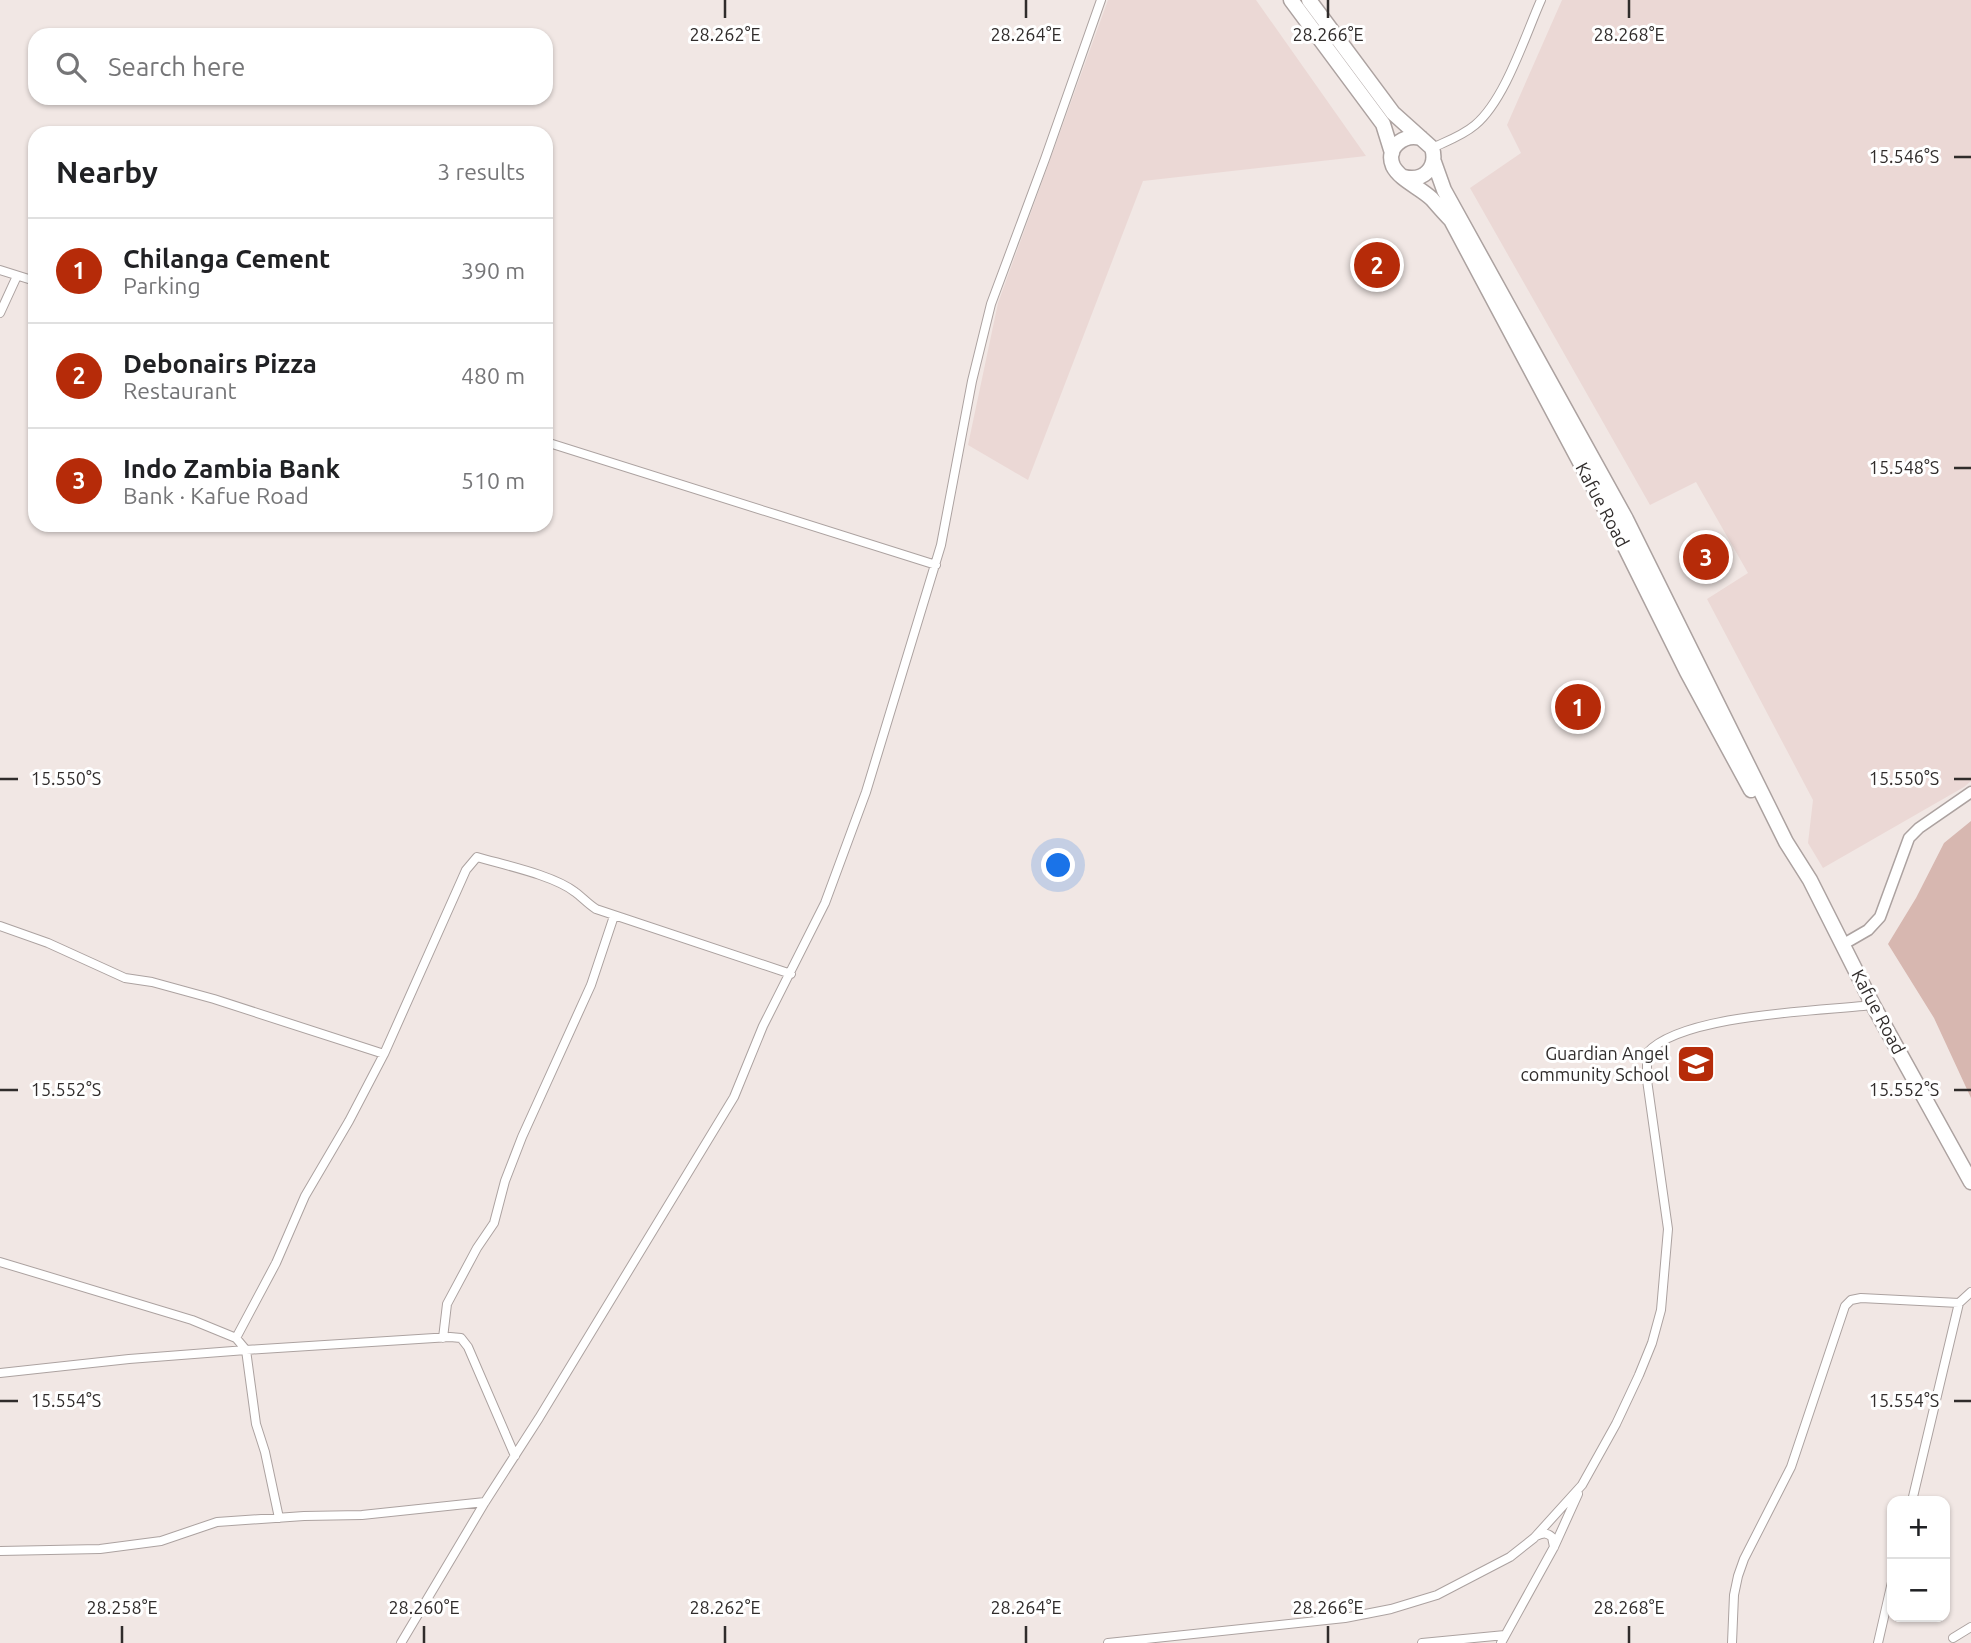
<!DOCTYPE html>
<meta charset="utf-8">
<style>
:root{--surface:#fff;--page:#f6f6f6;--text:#202124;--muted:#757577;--line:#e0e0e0;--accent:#b62b09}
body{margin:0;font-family:Ubuntu,sans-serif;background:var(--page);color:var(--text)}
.controls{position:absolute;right:21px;bottom:21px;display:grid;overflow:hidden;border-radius:14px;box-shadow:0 2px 5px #0004}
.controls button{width:63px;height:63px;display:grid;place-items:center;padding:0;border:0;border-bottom:2px solid var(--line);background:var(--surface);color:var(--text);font:35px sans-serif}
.you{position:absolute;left:1059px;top:866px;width:24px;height:24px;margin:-18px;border:5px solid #fff;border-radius:50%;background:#1a73e8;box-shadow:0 0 0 10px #1a73e833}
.badge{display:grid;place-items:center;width:46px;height:46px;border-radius:50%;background:var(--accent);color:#fff;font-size:23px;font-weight:700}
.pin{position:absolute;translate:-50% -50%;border:4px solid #fff;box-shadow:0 2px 7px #0006}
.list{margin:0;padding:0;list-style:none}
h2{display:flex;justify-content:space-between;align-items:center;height:91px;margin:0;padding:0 28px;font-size:30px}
h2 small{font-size:23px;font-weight:400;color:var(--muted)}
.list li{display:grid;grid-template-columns:46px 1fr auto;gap:21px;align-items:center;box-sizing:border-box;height:105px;padding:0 28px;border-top:2px solid var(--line)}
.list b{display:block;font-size:26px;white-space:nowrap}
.list p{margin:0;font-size:23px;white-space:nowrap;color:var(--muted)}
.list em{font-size:23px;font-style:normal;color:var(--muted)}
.icon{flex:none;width:38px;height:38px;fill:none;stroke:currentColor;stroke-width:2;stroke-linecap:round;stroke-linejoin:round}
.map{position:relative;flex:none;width:1971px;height:1643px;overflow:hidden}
.search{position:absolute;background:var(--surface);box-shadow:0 2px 5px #0004;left:28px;top:28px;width:525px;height:77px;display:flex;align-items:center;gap:18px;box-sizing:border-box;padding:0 24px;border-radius:21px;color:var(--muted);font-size:26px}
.panel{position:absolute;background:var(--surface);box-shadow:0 2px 5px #0004;left:28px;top:126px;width:525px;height:406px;border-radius:21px}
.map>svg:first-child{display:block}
.built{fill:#ebd8d5}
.green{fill:#d7b7b0}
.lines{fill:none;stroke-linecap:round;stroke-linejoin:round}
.minor-casing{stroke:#aca2a0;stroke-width:10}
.tertiary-casing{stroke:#aca2a0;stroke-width:13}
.trunk-casing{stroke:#aca2a0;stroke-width:17}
.minor{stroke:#fff;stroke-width:8}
.tertiary{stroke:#fff;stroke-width:10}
.trunk{stroke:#fff;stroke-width:14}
.ticks{fill:none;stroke:#302c2b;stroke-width:2.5}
.labels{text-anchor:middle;stroke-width:6;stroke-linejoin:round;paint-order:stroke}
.street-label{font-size:18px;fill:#302c2b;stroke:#fff}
.poi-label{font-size:18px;fill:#302c2b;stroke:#fff;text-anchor:end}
.ticks-label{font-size:18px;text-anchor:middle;fill:#302c2b;stroke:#fff;stroke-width:6;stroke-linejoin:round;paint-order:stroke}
</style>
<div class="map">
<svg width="1971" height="1643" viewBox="0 0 1971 1643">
<rect width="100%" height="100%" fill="#f1e7e4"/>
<path class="built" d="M1108,0h148l110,156 -223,25 -115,299 -60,-35 30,-142z
M1562,0h409v781l-7,6 -141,81 -15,-25 5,-43 -106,-201 41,-26 -52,-91 -46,23 -180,-317 51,-35 -14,-28z"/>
<path class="green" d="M1971,821v277l-37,-80 -46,-74 28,-46 28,-55z"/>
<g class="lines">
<g class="minor-casing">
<path id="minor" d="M1432,148c15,-7 30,-12 43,-23 30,-25 50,-89 66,-125
M0,270l35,11
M0,313l17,-37
M546,442l390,123
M0,926l48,17 77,35 27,4 62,17 170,55
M0,1262l192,58 44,18
M443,1338l4,-34 30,-56 17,-25 11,-42 17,-44 69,-152 23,-69
M0,1373l129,-14 117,-9 10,74 9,28 14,66
M515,1456l-47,-109 -7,-9 -11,-1 -204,13 -10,-12 40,-75 29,-67 44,-75 35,-67 82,-184 11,-13c27,8 76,18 98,35 7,5 13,12 21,17l195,65
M1912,1501l47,-198 12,-11
M1536,1536c7,-3 10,-4 16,1l2,10
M0,1551l100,-2 61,-8 56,-19 87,-6 58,-1 123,-13
M1953,1638l18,-11
M401,1643l84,-141 54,-84 195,-321 29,-71 62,-123 41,-111 75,-247 31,-164 19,-77 54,-145 56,-159
M1108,1643l237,-25 46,-9 46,-14 73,-38 24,-19 48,-53 34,-61 23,-49 13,-32 9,-33 7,-81 -21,-149v-27c34,-39 173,-42 226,-48
M1422,1643l83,-8
M1501,1643l53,-96 24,-53
M1732,1643l2,-48 4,-19 6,-17 47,-92 54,-161 6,-6 10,-2 98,5
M1878,1643l14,-61"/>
</g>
<g class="tertiary-casing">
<path id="tertiary" d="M1842,945l26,-15 12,-13 29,-79 10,-10 52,-36"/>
</g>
<g class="trunk-casing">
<path id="trunk" d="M1291,0l92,124 9,29
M1309,0l84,113 39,35c6,19 -8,34 -28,29
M1421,138c-17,-5 -36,10 -28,28 7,14 28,22 39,33 6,7 12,14 19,21l172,323 64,129 64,118
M1434,162l10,28 182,329 160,323 24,38 63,125 98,177"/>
</g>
<use href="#minor" class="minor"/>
<use href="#tertiary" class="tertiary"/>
<use href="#trunk" class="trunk"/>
</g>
<path class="ticks" d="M725,0v18M1026,0v18M1328,0v18M1629,0v18M1954,157h17M1954,468h17M0,779h18M1954,779h17M0,1090h18M1954,1090h17M0,1401h18M1954,1401h17M122,1626v17M424,1626v17M725,1626v17M1026,1626v17M1328,1626v17M1629,1626v17"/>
<defs>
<g id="school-square" transform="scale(2.0125)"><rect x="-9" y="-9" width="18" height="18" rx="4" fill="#b62b09" stroke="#fff"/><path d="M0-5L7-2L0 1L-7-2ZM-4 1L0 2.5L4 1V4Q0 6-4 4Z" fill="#fff"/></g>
</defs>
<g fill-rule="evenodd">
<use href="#school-square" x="1696" y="1064"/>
</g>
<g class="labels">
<g class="street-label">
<text transform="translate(1602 505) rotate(62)" y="6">Kafue Road</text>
<text transform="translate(1878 1012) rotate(62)" y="6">Kafue Road</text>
</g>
<g class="poi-label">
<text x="1669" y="1060">Guardian Angel<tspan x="1669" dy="21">community School</tspan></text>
</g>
</g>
<g class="ticks-label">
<text x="725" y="41">28.262°E</text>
<text x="1026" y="41">28.264°E</text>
<text x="1328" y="41">28.266°E</text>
<text x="1629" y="41">28.268°E</text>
<text x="1904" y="163">15.546°S</text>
<text x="1904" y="474">15.548°S</text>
<text x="66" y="785">15.550°S</text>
<text x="1904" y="785">15.550°S</text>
<text x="66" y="1096">15.552°S</text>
<text x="1904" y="1096">15.552°S</text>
<text x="66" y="1407">15.554°S</text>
<text x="1904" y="1407">15.554°S</text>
<text x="122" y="1614">28.258°E</text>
<text x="424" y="1614">28.260°E</text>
<text x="725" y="1614">28.262°E</text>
<text x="1026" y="1614">28.264°E</text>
<text x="1328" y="1614">28.266°E</text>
<text x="1629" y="1614">28.268°E</text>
</g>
</svg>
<div class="controls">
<button>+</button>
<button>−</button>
</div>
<div class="you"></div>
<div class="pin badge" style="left:1578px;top:707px">1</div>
<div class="pin badge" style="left:1377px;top:265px">2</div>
<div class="pin badge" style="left:1706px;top:557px">3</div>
<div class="search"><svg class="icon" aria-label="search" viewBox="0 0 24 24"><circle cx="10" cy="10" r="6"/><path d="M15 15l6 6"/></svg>Search here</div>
<section class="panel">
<h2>Nearby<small>3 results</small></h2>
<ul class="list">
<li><span class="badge">1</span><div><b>Chilanga Cement</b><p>Parking</p></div><em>390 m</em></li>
<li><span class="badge">2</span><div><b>Debonairs Pizza</b><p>Restaurant</p></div><em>480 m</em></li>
<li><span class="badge">3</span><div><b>Indo Zambia Bank</b><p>Bank · Kafue Road</p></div><em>510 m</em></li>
</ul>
</section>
</div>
